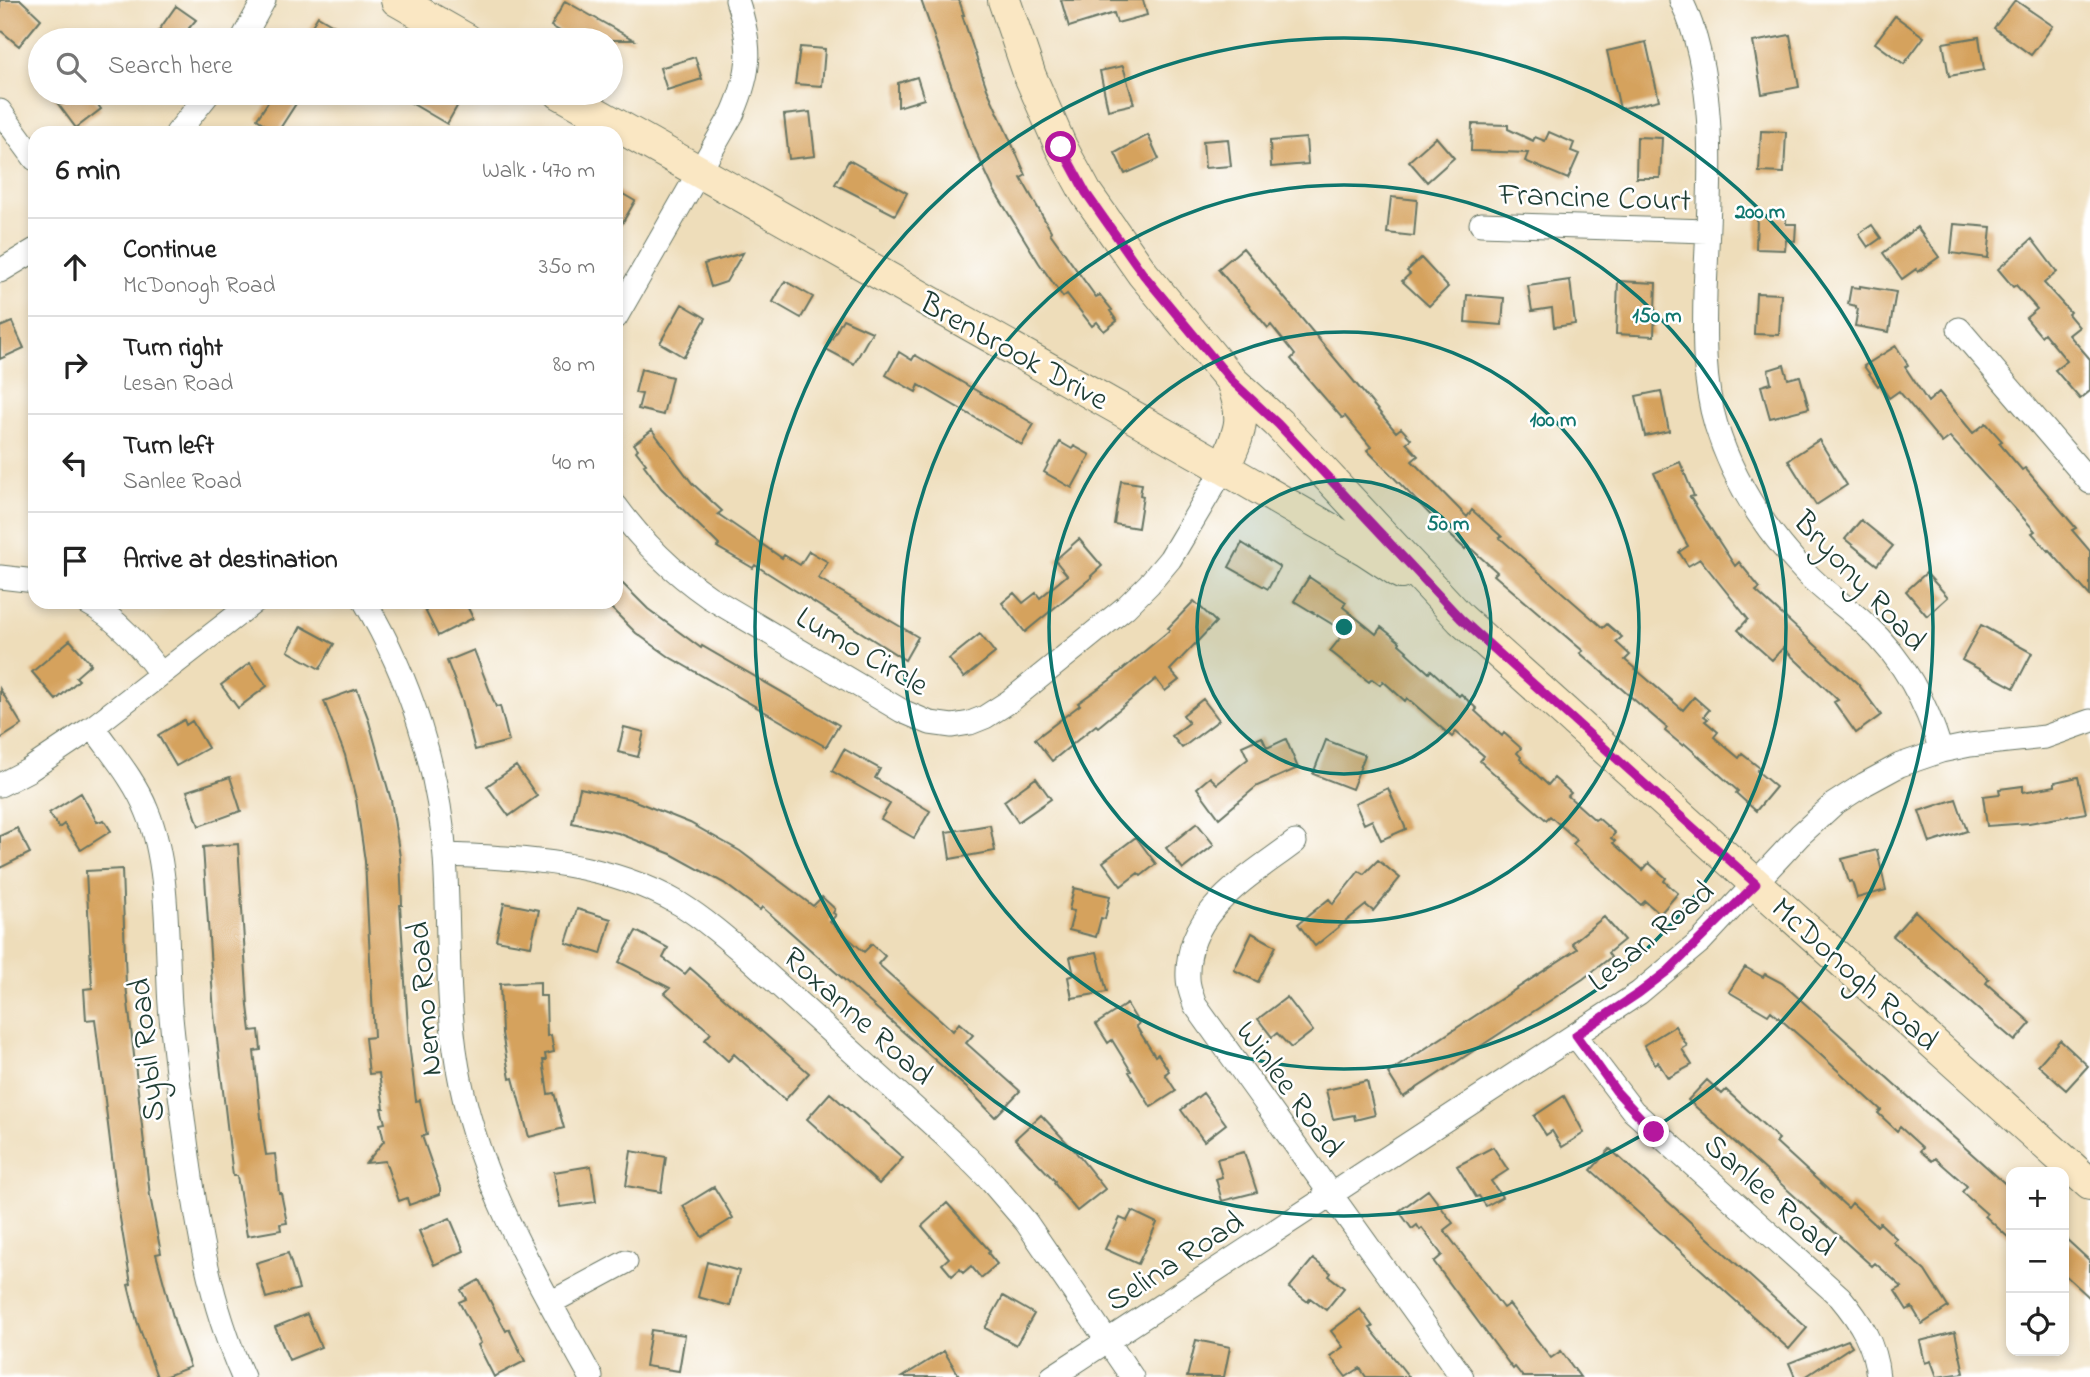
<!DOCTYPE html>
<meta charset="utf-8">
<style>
:root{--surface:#fff;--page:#f6f6f6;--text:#222;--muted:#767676;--line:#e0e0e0}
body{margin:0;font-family:"Indie Flower",sans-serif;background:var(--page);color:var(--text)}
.controls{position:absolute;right:21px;bottom:21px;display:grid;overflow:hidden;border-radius:14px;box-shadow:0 4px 10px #0003}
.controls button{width:63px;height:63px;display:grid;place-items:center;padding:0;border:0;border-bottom:2px solid var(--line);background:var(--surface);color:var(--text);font:35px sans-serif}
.stop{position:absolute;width:21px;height:21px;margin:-16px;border:5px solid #b5179e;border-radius:50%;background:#fff}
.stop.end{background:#b5179e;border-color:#fff;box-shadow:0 2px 7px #0008}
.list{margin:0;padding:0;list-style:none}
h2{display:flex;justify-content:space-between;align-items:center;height:91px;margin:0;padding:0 28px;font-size:30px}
h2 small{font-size:23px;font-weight:400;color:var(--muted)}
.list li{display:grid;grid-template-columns:46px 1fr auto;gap:21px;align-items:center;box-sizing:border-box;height:98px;padding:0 28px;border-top:2px solid var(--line)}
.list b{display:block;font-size:26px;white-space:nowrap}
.list p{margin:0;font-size:23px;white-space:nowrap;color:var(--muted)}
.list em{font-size:23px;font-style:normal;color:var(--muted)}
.icon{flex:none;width:38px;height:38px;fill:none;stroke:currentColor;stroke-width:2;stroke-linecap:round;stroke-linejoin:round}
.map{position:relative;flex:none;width:2090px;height:1377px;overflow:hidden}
.search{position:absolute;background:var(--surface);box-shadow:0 4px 10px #0003;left:28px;top:28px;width:595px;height:77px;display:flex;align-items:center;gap:18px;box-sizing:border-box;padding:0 24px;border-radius:38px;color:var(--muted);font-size:26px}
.panel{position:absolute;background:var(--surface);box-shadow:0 4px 10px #0003;left:28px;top:126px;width:595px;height:483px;border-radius:21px}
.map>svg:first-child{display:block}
.building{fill:#d5a25d}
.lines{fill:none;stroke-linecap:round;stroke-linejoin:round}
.street-casing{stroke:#677563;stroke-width:25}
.secondary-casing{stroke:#677563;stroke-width:34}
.street{stroke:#fff;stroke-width:23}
.secondary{stroke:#fae7c3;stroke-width:32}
.route{stroke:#b5179e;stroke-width:9}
.ring{fill:none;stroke:#0f766e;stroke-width:3.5}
.labels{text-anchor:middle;stroke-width:5;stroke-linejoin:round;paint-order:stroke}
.street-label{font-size:32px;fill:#1f3d34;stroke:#fff}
.centre{fill:#0f766e;stroke:#fff;stroke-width:3.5}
.ring-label{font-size:21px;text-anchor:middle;font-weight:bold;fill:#0f766e;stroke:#fff;stroke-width:5;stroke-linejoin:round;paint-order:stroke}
</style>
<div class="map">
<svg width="2090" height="1377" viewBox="0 0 2090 1377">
<rect width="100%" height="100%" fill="#fff"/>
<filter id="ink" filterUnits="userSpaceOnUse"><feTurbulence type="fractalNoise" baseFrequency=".0143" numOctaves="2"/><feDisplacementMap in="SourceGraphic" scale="14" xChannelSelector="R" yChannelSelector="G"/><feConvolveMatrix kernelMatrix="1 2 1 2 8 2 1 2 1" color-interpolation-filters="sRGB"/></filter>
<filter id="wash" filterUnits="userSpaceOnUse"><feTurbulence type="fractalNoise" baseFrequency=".00686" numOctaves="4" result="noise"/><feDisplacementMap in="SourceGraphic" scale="28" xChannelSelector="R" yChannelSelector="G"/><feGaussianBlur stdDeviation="1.57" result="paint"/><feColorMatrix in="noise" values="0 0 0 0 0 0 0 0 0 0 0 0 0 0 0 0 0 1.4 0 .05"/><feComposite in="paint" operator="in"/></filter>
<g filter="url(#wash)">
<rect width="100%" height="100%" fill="#eeddba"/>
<g id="blocks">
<path class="building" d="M0,0h21l20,19 -22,27 -19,-16z
M921,0h38l5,15h-2l25,74 39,86 -5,3 30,53 -1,2 46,64 4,-2 12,15 -2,1 7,10 -13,10 -7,-9 -5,4 -25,-32 -4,3 -24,-34 -45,-73 -22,-47z
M1061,0h82l4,15 -30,8 -3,-10 -45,14z
M2015,0l38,26 -22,29 -37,-27z
M565,1l69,39h-58l-25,-14z
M176,6l20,14 -7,8 3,3 -6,9h-34z
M318,16l22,13 -6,11h-31z
M1895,16l29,21 -20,27 -29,-21z
M1790,35l9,52 -37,7 -9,-52z
M1979,37l5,33 -35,6 -6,-33z
M1646,42l13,58 -39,9 -13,-58z
M800,47l25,2 -3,37 -27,-2z
M695,57l7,22 -35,11 -7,-22z
M1123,66l11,38 -26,6 -8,-39z
M917,77l7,22 -26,8v-24z
M50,93h39l12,16 -25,19z
M274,93h16l9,6 -22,34 -20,-14z
M394,93h46l19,10 -12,21z
M810,112l5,44 -26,3 -5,-44z
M1472,124l36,1v4l25,12 2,-4 10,4 4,-9 25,11 -3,8 8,3 -11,25 -43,-18 3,-8 -57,-2z
M1761,131l25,1 -2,41 -25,-1z
M1148,135l11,24 -34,15 -10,-21z
M1436,137l18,21 -27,24 -18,-21z
M1637,137l25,1 -2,40h-24z
M1306,138l2,26 -37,3 -1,-26z
M1228,139l3,27 -26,2 -2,-27z
M849,160l58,33 -12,22 -60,-31z
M616,190l19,11 -19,33z
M1391,197l26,3 -3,36 -27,-3z
M1757,216l29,1v7h10l-1,17 -9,-1 -1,10 -29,-1z
M1954,224l37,3 -3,31 -37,-5z
M1872,225l9,13 -13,9 -9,-13z
M1917,227l22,30 -21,15 -2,-3 -14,10 -19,-26z
M2032,239l25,33 -13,11 26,29 -2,2 11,13 -10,8 21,24v32l-10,8 -25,-29 12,-9 -23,-28 -3,3 -15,-18 11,-9 -21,-24 -3,2 -15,-18z
M1243,248l153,184 5,-4 10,11 -5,4 12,13 -6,5 55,56 5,-7 30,27 -2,1 103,90 4,-4 15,13 -6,5 14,13 -5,5 58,50 11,-13 15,13 -5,6 4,3 -3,2 13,11 -4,5 25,21 3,-4 18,14 -3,3 19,16 -20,24 -20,-18 2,-2 -53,-47 -2,2 -18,-15 2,-3 -87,-75 3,-2 -89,-76 3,-3 -29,-26 -3,3 -15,-14 -83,-85 4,-3 -26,-31 -3,2 -51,-59 4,-4 -24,-30 -3,3 -50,-59z
M743,253l-17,29 -15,5 -7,-23z
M1421,258l27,29 -19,19 -27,-25 8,-7 -3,-3z
M1570,280l5,44 -21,3 -2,-19 -20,3 -4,-25z
M785,281l28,16 -12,21 -28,-16z
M1618,281l38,2 -2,53 -38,-2z
M1860,286l36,6 -7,40 -34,-6 3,-17 -2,-1v-2l-8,-2 3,-17 9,1z
M1756,293l25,1 -2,41 -25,-1z
M1467,295l37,3 -2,27 -37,-3z
M682,304l24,14 -22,39 -24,-14z
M843,319l29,13 -18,32 -28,-15z
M12,322l12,26 -24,11v-32z
M1896,346l12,19 -3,2 23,35 11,-10 34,41 13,-10 16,18 -3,2 23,27 3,-2 51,60 -4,2 18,21v45l-41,-46 -1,1 -16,-18 3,-2 -85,-94 -8,6 -43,-52 -10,7 -9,-14 -2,2 -14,-20z
M899,352l13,8 3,-5 119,69 -12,21 -103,-60 -3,7 -30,-17z
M1784,365l4,14 12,-3 9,32 -39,10 -9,-32 10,-3 -3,-13z
M641,369l31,8 -9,38 -25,-6 4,-15 -7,-1z
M1661,391l8,40 -24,5 -9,-40z
M652,430l40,53 30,28 -4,3 64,44 2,-3 16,10 9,-14 19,11 -10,16 100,59 -13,23 -150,-95 -2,3 -36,-21 2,-2 -58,-57 -17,-23 2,-1 -10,-13 2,-2 -4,-5z
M1819,440l28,45 -31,20 -28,-45z
M1060,442l12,7 2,-3 16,9 -18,33 -28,-16z
M1680,462l14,34 -4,1 45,69 4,-4 21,26 -4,3 102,93 23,31 -25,18 -22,-31 4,-2 -55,-52 -11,12 -34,-30 10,-11 -48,-60 -12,7 -9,-14 9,-6 -9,-16 -25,-57z
M1121,481l21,3 -2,11 3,1 -5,32 -24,-4z
M1861,520l32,26 -16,19 -32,-26z
M1079,539l23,27 -11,10 1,1 -67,55 -23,-29 12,-10 9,10 13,-10 4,5 27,-23 -12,-15z
M1242,543l38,24 -12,22 -39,-22z
M1926,573l22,24 -21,19 -21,-25z
M616,577l32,32 53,39 1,-2 137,79 -13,22 -155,-89 -35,-25 -31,-31h11z
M1309,577l37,25 -3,5 33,27 5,-7 19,15 -1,2 8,7 -1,1 23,21 2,-3 28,26 2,-2 16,15 -2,2 27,25 2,-3 17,15 -4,5 4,4 -1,2 28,26 6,-7 17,15 -3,3 27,24 3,-2 17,15 -4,5 4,3 -2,2 30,27 6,-7 17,15 -2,3 14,12 -18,21 -15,-13 -4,4 -26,-23 -42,-38 4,-4 -27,-24 -4,4 -17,-15 -49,-44 4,-5 -28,-24 -4,5 -45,-39 -2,3 -22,-20 -3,4 -8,-6 -3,3 -39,-31 15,-19 -51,-31z
M1194,601l22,21 -46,48 9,10 -14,11 -9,-12 -58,48 -2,-2 -44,36 -17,-22 45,-34 -2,-2 32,-23 60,-50 -2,-2z
M441,602h24l8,16 -35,18 -13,-26z
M1981,625l51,28 -18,35 -52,-28z
M301,626l33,18 -14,25 -32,-18z
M980,634l15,19 -31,25 -15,-19z
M70,640l21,24 -15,13 3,3 -23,20 -24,-28z
M474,650l22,57 4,-1 9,35 -34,9 -13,-50 -15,-39z
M250,663l17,23 -29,22 -17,-23z
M0,689l22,36 -22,14z
M357,689l11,29 23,82 9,57 2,48h-2l9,138 7,58 4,-1 7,35 -5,1 18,52v6l-31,11 -2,-7 -8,3 -14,-40 -19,2 18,-22 -4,-17 5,-1 -4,-15h3l-5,-35 -10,1 -4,-36 9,-1 -9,-176 -9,-62 -11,-44 -21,-54z
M1203,699l16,21 -37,28 -10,-12 17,-13 -6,-8z
M184,720l2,5 6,-4 16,27 -32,18 -18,-31z
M624,727l20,5 -6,25 -20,-5z
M1262,737l5,11 19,-9 12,29 -41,18 -38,32 -22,-30 13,-11 7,7 31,-25 -6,-13z
M1326,740l39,15 -13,34 -39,-15z
M844,749l36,20 -5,9 55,33 -16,27 -33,-19 9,-15 -58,-33z
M516,766l21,30 -28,20 -22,-30z
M230,777l11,34 -42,15 -12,-35z
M2078,777l8,36 -57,10 -42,3 -4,-30 17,-2 -1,-5 24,-3v6l32,-6v-4z
M1036,778l15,21 -33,23 -14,-21z
M580,788l50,11 60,24 50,28 73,55 9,-9 13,12 -2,4 3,2 -6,7 34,30 8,-8 13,12 -7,8 75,67 6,-8 14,12 -7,8 54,48 -25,26 -25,-26 -208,-184 -2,3 -36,-27 -53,-29 -53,-21 -46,-10z
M1388,788l18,41 -25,11 -9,-20 -8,4 -9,-21z
M81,793l16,29 7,-2 7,11 -30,19 -17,-26 -5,4 -10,-15z
M1956,799l11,32 -37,12 -11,-32z
M1197,823l17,22 -31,24 -17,-21z
M990,825l5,26 -45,8 -4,-27z
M17,828l13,25 -30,15v-32z
M1136,837l20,27 -15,12 -3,-3 -17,13 -18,-24z
M238,844l10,162 3,25 8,-1 2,20 -7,1 9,85 3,19 9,-1 4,39h2l6,30 -7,1 1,6 -34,6 -10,-60h-4l-19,-162 -11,-167z
M1877,850l9,40 -29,8 -5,-17 -3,1 -7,-23z
M1378,860l22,18 -27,33 -7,-6 -51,41 -17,-22 31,-25 4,5 26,-33 5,3z
M122,869l4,116 24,211 11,57 -5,1 19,70 15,43 -26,10h-7l-20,-56 -9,-36 3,-1 -13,-78 -23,-187 -9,1 -2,-31 8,-1 -6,-117z
M1074,888l36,8 -5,23 -4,-1 -5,19 -27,-7 5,-19 -5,-1z
M504,903l35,7 -8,36 -35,-6z
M577,909l34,10 -10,35 -35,-11z
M1915,911l74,68 -3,4 45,40 -16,18 -122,-105z
M1604,917l20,23 -16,13 3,4 -28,22 -180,118 -15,-24 189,-124 -5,-6z
M636,931l32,17 -5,10 22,16 5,-6 119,105 -24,27 -51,-46 -6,7 -23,-21 6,-7 -46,-40 5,-5 -51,-26z
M1252,933l24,13 -18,36 -24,-12z
M1097,952l10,40 -35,6 -4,-21 6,-2 -4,-18z
M1745,967l18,10 2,-3 17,9 229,206v51l-26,-24 2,-2 -25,-22 5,-6 -32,-28 -3,3 -12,-10 3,-3 -23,-21 -3,4 -19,-18 3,-3 -70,-64 -40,-35 -3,4 -39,-23z
M540,982v14h6l1,40 4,-1 3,17 -9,2 1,6h-3l5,34 6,-1 10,35 -35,9 -16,-59 -3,1 -8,-46 -2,-49z
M1287,997l26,34 -22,17 -14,-15 -5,4 -14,-18z
M1127,1004l12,20 -3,2 19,30 3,-2 11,17 -4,3 11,17 -25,16 -22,-35 2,-1 -19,-31 -4,3 -12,-19z
M1675,1026l12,20 -5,3 10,16 -24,13 -10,-16 -3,2 -11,-19z
M2060,1040l28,26 -22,24 -28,-25z
M1707,1080l15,14 4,-4 53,49 -3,3 72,66 4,-5 25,23 3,-3 17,16 -4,3 32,29 23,36 -26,17 -10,-17 -5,3 -12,-19 7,-4 -27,-24 -3,3 -184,-166z
M1367,1081l8,34 -20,5 -1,-5 -21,4 -7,-29z
M830,1093l73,65 -24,26 -72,-65z
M1203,1093l23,31 -22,17 -23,-31z
M1564,1096l20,37 -22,14 -10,-16 -6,4 -12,-19z
M1041,1115l33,35 31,39 -28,22 -23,-28 1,-2 -40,-42z
M1493,1147l15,23 -17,11 11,16 -16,9 -7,-10 -3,1 -19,-31z
M1610,1149l197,179 -18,21 -198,-179z
M631,1151l35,6 -5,35 -35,-6z
M1244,1152l13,40 -35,9 -6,-22 6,-2 -5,-18z
M591,1166l5,36 -36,5 -6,-35z
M714,1187l19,31 -31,19 -19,-31z
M1428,1190l25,33 -9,7 59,78 6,-4 42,54 10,-7 19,26h-57l-8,-10 -2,2 -79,-107 8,-7 -20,-27 -2,2 -3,-5 -5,4 -13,-18z
M947,1203l43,48 -2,2 9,11 -16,14 -10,-12 -8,7 -3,-4 -8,7 -10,-12 7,-6 -27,-32z
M1132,1211l25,12 -19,41 -33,-15 15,-31 7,3z
M450,1218l14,33 -30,14 -15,-34z
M2064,1237l26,24v37l-26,-24z
M288,1253l11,36 -33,9 -10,-35z
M1313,1259l18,14 -2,3 15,12 -18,22 -16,-12 -2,4 -19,-14z
M707,1262l32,9 -9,35 -32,-9z
M479,1280l27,51 3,-2 16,32 -31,16 -16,-32 3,-2 -22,-41 7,-3 -5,-9z
M1003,1296l31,18 -18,31 -31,-17z
M1360,1309l13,18 -3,1 39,49h-43l-6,-9 -14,9 -16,-21 13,-9 -12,-16z
M307,1314l14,33 -32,13 -14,-33z
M651,1330l34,5 -6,36 -34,-5z
M1955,1332l9,41 -27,4 -6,-16 -6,2 -5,-22z
M1196,1340l34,7 -6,30h-37z
M1848,1340l4,6 -47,31h-10l-6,-14z
M944,1351l16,26h-58z"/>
</g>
</g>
<g filter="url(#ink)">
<use href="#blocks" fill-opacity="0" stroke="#677563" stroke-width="2"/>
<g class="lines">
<g class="street-casing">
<path id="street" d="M1681,0c41,85 27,201 24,293 -1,45 -2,89 11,132 17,56 50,106 90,148 18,19 41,34 60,52 38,35 60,77 75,126
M242,40l22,-40
M0,111l35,48
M177,133l32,-40
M1481,224l226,7
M0,271l35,-21
M616,317l117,-204c19,-44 19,-67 4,-113
M1959,329l131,153
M616,506c26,36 57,66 93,91l193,114 28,12 22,3 18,-3 15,-6 25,-16 116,-94 23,-23 21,-25 54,-91
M0,577l35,4
M86,602c32,17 53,43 74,71
M365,602c45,76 74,167 80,255 5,75 0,153 16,227 22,106 78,199 130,293
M93,727c19,27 42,53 54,84 23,55 19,134 23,194 3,40 9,80 14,121 11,86 23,171 59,251
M0,785l29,-15 64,-43 161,-125
M1295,842c-46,35 -110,69 -107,136 0,9 4,18 7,27l267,372
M445,855c81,3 163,7 235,49 24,15 46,34 68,53l206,187 36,36 36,42 106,155
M1575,1035l58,76 207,186c20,24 35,47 38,80
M550,1303l76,-41
M1052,1377l587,-384 62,-52 99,-106 34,-31 31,-20 35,-19 41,-14 29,-6 75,-8 45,-16"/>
</g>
<g class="secondary-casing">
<path id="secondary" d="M397,0l70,40
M1004,0l26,76 31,71 25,46 57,81 89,107 46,42 183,196 629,565
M560,93l664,375 142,82 35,23
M1224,468c16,-38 23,-46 8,-87"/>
</g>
<use href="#street" class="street"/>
<use href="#secondary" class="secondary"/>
</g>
</g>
<g class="lines" filter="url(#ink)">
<path class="route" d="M1061,147l25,46 57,81 89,107 46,43 183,195 295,265 -87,86 -30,23 -63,42 40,56 38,41"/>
</g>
<circle cx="1344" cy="627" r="147" fill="#0f766e" fill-opacity=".12"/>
<g class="ring">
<circle cx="1344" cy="627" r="147"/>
<circle cx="1344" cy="627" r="295"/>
<circle cx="1344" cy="627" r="442"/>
<circle cx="1344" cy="627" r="589"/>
</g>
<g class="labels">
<g class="street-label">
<text transform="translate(1595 196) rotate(2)" y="11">Francine Court</text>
<text transform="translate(1015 350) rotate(29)" y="11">Brenbrook Drive</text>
<text transform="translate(1861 580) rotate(47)" y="11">Bryony Road</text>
<text transform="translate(863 650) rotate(30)" y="11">Lumo Circle</text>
<text transform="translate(1650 935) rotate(-40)" y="11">Lesan Road</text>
<text transform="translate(1856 973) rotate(42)" y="11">McDonogh Road</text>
<text transform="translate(423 999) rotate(-95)" y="11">Nemo Road</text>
<text transform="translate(859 1015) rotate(42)" y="11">Roxanne Road</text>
<text transform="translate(145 1050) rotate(-96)" y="11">Sybil Road</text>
<text transform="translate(1291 1088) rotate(54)" y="11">Winlee Road</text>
<text transform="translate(1771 1194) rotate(42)" y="11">Sanlee Road</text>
<text transform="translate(1174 1260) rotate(-33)" y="11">Selina Road</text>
</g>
</g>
<circle cx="1344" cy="627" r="10" class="centre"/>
<g class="ring-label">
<text x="1760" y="218">200 m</text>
<text x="1657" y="322">150 m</text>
<text x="1553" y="426">100 m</text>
<text x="1448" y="530">50 m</text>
</g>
</svg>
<div class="controls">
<button>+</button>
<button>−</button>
<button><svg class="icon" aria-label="locate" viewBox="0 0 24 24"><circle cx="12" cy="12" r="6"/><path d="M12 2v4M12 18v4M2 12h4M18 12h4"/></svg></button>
</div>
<div class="stop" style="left:1061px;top:147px"></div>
<div class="stop end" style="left:1654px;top:1132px"></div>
<div class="search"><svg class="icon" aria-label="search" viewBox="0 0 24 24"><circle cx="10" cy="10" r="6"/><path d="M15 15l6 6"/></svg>Search here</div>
<section class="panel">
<h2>6 min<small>Walk · 470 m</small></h2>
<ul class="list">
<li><svg class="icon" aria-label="ahead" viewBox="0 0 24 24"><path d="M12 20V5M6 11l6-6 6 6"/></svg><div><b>Continue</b><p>McDonogh Road</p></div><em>350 m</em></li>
<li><svg class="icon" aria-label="right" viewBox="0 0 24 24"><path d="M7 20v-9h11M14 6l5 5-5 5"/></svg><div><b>Turn right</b><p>Lesan Road</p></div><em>80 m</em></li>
<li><svg class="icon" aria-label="left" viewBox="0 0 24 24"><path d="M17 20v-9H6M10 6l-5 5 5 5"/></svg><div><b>Turn left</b><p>Sanlee Road</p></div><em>40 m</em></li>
<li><svg class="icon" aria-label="arrive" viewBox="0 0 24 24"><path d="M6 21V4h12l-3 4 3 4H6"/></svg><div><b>Arrive at destination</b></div></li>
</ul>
</section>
</div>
